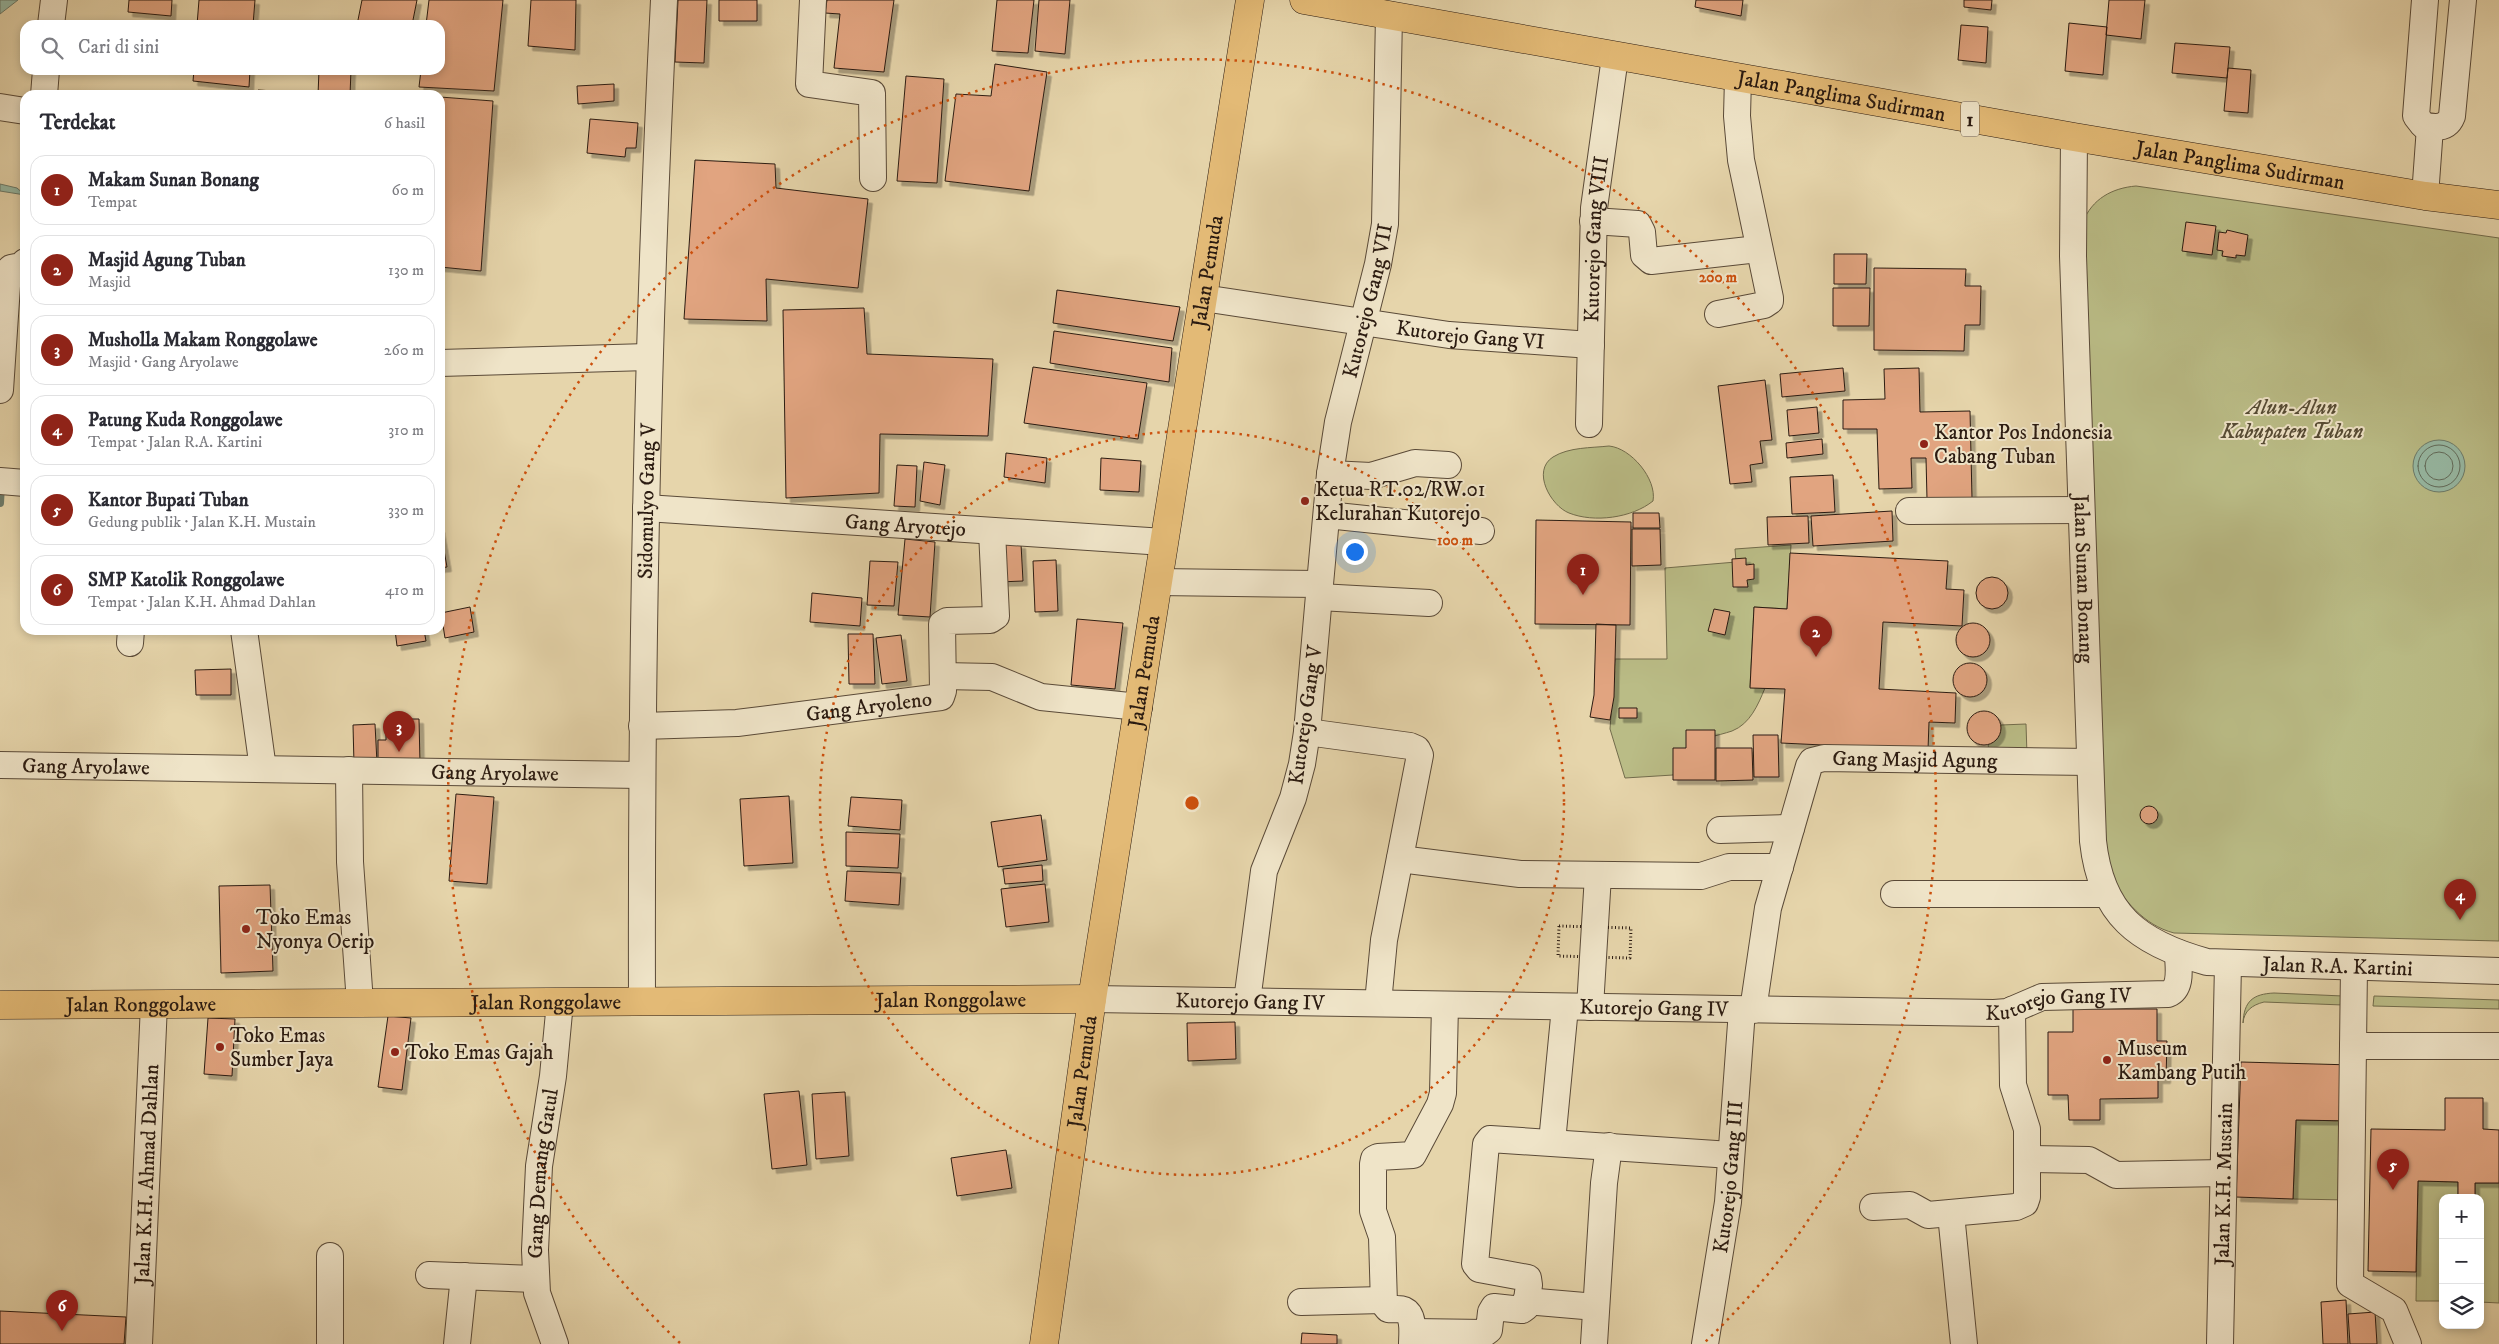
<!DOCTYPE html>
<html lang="id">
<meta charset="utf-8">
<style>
:root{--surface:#fff;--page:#f7f7f7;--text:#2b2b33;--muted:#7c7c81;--line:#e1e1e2;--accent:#8f2418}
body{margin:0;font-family:"IM FELL DW Pica",serif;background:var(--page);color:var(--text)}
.controls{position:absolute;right:15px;bottom:15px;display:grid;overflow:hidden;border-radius:10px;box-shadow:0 2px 8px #0003}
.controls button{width:45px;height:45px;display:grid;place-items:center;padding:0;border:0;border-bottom:1px solid var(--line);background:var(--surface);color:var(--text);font:25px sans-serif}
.you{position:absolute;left:1354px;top:551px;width:18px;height:18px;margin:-12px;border:4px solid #fff;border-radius:50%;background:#1a73e8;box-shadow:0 0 0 8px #1a73e833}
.badge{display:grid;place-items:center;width:32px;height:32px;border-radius:50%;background:var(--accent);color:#fff;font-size:16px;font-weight:700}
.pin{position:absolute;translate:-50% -41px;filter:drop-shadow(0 1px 2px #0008)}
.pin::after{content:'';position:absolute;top:26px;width:18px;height:15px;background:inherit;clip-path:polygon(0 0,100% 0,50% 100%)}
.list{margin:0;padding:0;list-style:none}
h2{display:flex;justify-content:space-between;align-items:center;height:65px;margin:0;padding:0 20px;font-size:21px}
h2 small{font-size:16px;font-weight:400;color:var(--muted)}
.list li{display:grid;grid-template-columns:32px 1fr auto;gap:15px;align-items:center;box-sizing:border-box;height:70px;margin:0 10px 10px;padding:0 10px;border:1px solid var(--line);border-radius:15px}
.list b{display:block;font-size:19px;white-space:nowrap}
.list p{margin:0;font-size:16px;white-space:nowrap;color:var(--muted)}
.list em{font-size:16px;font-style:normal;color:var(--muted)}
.icon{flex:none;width:28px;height:28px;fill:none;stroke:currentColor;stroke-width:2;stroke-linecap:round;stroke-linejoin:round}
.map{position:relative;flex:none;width:2499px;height:1344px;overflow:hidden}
.search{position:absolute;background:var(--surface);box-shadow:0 2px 8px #0003;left:20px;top:20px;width:425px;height:55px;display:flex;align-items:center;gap:12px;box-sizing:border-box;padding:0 18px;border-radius:15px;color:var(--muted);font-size:19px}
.panel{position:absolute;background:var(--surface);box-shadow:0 2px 8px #0003;left:20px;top:90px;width:425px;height:545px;border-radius:15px}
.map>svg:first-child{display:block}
.green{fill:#babc86;stroke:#726c4c}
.water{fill:#97b9a4;stroke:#6c7a69}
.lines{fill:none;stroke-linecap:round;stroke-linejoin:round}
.shore{stroke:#616a5a;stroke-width:1}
.stream{stroke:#6c7a69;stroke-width:8}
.building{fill:#e1a480;stroke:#2b1b11;filter:url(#shadow)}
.minor-casing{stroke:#5a4a38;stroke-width:28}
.major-casing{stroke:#2b1b11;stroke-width:29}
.highway-casing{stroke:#2b1b11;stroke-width:29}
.path{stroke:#2b1b11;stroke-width:3;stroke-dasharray:1 2.5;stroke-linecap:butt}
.minor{stroke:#efe4c8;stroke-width:26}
.major{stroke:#e3ba76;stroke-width:28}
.highway{stroke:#e3ba76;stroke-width:28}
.ring{fill:none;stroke:#cc500d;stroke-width:2.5;stroke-dasharray:2.5 5}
.poi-dot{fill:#8f2418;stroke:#efe4c8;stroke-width:2}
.labels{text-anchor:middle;stroke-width:4;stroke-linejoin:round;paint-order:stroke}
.shield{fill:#efe4c8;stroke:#665748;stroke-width:1}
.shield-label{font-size:20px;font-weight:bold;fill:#2b1b11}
.street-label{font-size:21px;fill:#2b1b11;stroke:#efe4c8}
.park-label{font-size:21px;font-style:italic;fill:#564b34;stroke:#efe4c8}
.poi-label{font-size:21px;fill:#2b1b11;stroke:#efe4c8;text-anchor:start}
.centre{fill:#cc500d;stroke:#efe4c8;stroke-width:2.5}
.ring-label{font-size:15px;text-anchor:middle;font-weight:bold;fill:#cc500d;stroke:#efe4c8;stroke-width:4;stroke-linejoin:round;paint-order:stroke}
</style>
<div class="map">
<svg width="2499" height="1344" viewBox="0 0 2499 1344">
<defs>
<filter id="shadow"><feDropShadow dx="4.5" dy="4.5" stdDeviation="0" flood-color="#0004"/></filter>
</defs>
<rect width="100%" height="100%" fill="#e6d5ab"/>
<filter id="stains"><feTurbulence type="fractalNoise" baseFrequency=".004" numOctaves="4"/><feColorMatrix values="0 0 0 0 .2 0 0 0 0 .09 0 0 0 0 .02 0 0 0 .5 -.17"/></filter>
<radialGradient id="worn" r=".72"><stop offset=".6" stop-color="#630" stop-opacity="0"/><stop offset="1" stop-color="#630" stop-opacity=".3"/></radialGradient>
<path class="green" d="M2136,186l363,52v703l-325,-8c-31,-8 -49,-33 -67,-58l-24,-653c9,-23 29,-34 53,-36z
M1609,446c22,2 48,33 44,55 -21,17 -59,22 -84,12 -18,-7 -38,-42 -16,-56 16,-10 38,-9 56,-11z
M1791,545l-4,64 -33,-2 -4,80 15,1c-7,17 -15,36 -33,43 -15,5 -31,7 -44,16 -7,5 -11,20 -15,28l-48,3 -15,-49 5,-70h52l-2,-91 71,-6 -1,-13z
M2026,724l1,31 -38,-2 -1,-10 9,-5 4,-13z
M2274,993l69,3v9l-79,-3c-12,3 -20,9 -21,21 1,-22 10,-29 31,-30z
M2374,996l125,4v9l-126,-3z
M2296,1120l56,1 -3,79 -56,-1z
M2418,1181l40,1v16h-15v103h-27z
M2475,1183h24v120l-19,-1v-104h-5z"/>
<path class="water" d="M0,0h18l-18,14z
M0,184l17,4 8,7 -25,-4z
M2413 466a26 26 0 1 1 52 0a26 26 0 1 1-52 0Z"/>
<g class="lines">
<path class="shore" d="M2418 466a21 21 0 1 1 42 0a21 21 0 1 1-42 0Z
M2425 466a14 14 0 1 1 28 0a14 14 0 1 1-28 0Z"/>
<path class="stream" d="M0,503l1,-17"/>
</g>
<path class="building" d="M129,0h43l-1,16 -43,-4z
M199,0h56l-2,25h-56z
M362,0h55l-5,25h-55z
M429,0h74l-9,91 -75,-4 2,-17h19v-45h-14z
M531,0h45l-1,50 -47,-4z
M678,0h29l-3,63 -29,-1z
M719,0h38v21h-38z
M827,0h67l-10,72 -50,-4 6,-54 -15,-1z
M997,0h37l-6,53 -36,-2z
M1039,0h31l-5,54 -30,-3z
M1696,0h47l-2,16 -46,-9z
M1964,0h28l-1,10 -27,-3z
M2109,0h36l-4,39 -35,-4z
M2069,23l38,4 -4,48 -38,-4z
M1961,25l27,2 -2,36 -28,-3z
M2175,43l55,4 -3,31 -55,-5z
M995,64l52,8 -18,119 -84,-10 11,-87 35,2z
M2228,68l23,2 -3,43 -24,-2z
M194,70h56l-1,17 -56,-6z
M319,70h32l-1,25h-32z
M906,76l38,3 -7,104 -40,-2z
M614,84v17l-36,3 -1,-18z
M258,90l32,2v3h-32z
M440,97l53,4 -12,170 -41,-4z
M590,119l48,4 -2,25h-10l-1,9 -38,-4z
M695,160l80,4 1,24 92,11 -10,89 -92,-9 1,42 -83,-2z
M2186,222l30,4 -4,29 -30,-4z
M2227,230l21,5 -3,21 -9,-1v3l-14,-2 1,-5 -6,-1 2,-18 7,1z
M1834,254h33l-1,30h-32z
M1874,268l92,1 -1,17h16l-1,39h-15l-1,26 -90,-1z
M1833,288h37l-1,38h-36z
M1057,290l123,17 -7,34 -120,-18z
M864,308l3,46 126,5 -5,77 -108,-2 -1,59 -93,5 -3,-188z
M1054,331l118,17 -3,34 -119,-19z
M1033,367l114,16 -9,56 -114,-16z
M1843,368l2,23 -63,6 -2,-23z
M1919,368l1,44 50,-1 2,87 -45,1 -1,-41h-15l1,30 -33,1 -2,-60h-34v-29l42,-1 -1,-30z
M1765,380l7,60 -12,1 3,22 -13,2 2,17 -22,2 -12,-98z
M1817,407l2,26 -30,3 -2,-26z
M1822,439l1,15 -36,4 -1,-15z
M1006,453l41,5 -2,25 -41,-6z
M1101,458l40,3 -2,31 -39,-2z
M924,462l21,3 -5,40 -20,-4z
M897,465l20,1 -2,41 -21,-1z
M1833,475l2,37 -43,2 -2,-37z
M1892,511l1,30 -80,5 -2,-30z
M1633,513h26l1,15h-27z
M1808,516l1,27 -41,2 -1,-28z
M1536,520l95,2 -1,103 -95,-1z
M440,528l7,39 -7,1z
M1632,529h28l1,36 -29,1z
M905,539l30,3 -5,75 -32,-2z
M1021,544l2,37 -24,1 -3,-37z
M1790,553l158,8 -2,28 18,1 -2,36 -79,-4 -4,67 77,4 -1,30 -26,-1 -1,28 -147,-7 4,-54 -35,-1 4,-81 33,2z
M1746,558v7l8,-1v15l-7,1 1,7h-15l-1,-28z
M1056,560l2,51 -23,1 -2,-51z
M870,561l28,1 -4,44 -27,-1z
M1976 593a16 16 0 1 1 32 0a16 16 0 1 1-32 0Z
M812,593l50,5 -2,28 -50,-4z
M470,607l4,25 -29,6 -4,-25z
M1714,609l16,3 -5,23 -17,-4z
M1077,619l46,4 -8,66 -44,-4z
M1956 640a17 17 0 1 1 34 0a17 17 0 1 1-34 0Z
M1596,624l20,1 -2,72 -4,23 -20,-3 4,-22z
M395,630h29l2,11 -29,5z
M848,634h25l2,50h-26z
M901,635l6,46 -25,3 -6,-46z
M1953 680a17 17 0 1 1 34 0a17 17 0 1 1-34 0Z
M231,669v26h-35l-1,-25z
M1619,708h18v10h-18z
M1967 728a17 17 0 1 1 34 0a17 17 0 1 1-34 0Z
M386,719h33l1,44 -42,2v-25h8z
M375,724l2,39 -23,1 -1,-39z
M1686,730h29v50h-42v-32h13z
M1753,735h25l1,42h-25z
M1716,748h36l1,32 -37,1z
M456,794l38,3 -7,87 -38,-3z
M789,796l4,67 -49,3 -4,-67z
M851,797l51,3 -2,30 -52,-4z
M2140 815a9 9 0 1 1 18 0a9 9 0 1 1-18 0Z
M1041,815l6,45 -49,7 -7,-45z
M846,832l54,2 -2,34 -52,-2z
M1042,865l1,16 -38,3 -2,-15z
M847,871l54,2 -2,32 -54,-4z
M1045,884l4,38 -43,5 -5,-38z
M270,885l3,86 -52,2 -2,-87z
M2073,1009h84v32h10l-1,38h-8v19l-58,1v21h-31l-1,-25h-20v-63h25z
M388,1016l23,2 -9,72 -24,-3z
M208,1018l27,1 -3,57 -28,-2z
M1235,1022l1,37 -48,2 -1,-38z
M2241,1062l112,3 -1,56 -56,-1 -3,79 -57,-2z
M799,1091l8,74 -35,4 -8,-75z
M845,1092l4,64 -33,3 -4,-65z
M2445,1098h38v31l16,1v53h-24v15h-17v-16l-40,-1 -2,91 -48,-1 3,-142 74,1z
M1006,1150l6,38 -55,8 -6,-38z
M2346,1300l2,44h-25l-2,-42z
M0,1311l126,6 -2,27h-124z
M2375,1312l2,32h-27l-2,-30z
M1302,1333l35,2v9h-36z"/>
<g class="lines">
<g class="minor-casing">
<g id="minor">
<path d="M813,0l-4,84 63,9 1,85"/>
<path d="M2425,0l-9,116 7,9c12,3 24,4 29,-9l11,-116"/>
<path d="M51,25l3,-25"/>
<path d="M44,95l2,-25"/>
<path d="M0,107l25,4"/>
<path id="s1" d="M2074,137l-1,119 20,585c8,74 45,102 114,121l292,9"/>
<path d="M2425,196l5,-69"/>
<path d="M1593,221l45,3 4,8 2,23 7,6 107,-12"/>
<path id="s2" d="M1203,298l246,37 142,10"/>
<path d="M1718,314l46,-9 6,-4v-3l-29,-138 -4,-44 1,-38"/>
<path d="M440,363l208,-6"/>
<path d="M0,390l8,-119 3,-3 10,-2 4,-4"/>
<path id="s3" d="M1589,424l5,-216 21,-151"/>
<path d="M1330,474l41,2 44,-13 33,2"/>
<path d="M0,481l25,2"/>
<path id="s4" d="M646,508l518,34"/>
<path d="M1909,511l172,-1"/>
<path d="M1327,515l154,16"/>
<path d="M1158,582l162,2 -13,148 -5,32 -9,34 -29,73 -17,130"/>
<path id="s5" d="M1320,584l10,-110 8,-52 40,-158 7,-40 4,-209"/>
<path d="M1319,597l110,6"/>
<path d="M244,630l19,139"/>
<path d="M130,643l1,-13"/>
<path d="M943,676l49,1 49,20 98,10"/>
<path id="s6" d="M642,726l95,-3 204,-26 2,-6 -1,-67 5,-3 43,-1 6,-4 -4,-85"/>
<path d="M1307,732l103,14 7,3 3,6 -36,185 -6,63"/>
<path id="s7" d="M0,765l641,10"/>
<path d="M349,770l1,92 10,141"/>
<path d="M1720,830l71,-2"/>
<path d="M1400,859l120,15 181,2 28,-9h51"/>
<path d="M1894,894h211"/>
<path d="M2354,967l-1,79h146"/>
<path id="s8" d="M1092,999l902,14 13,-1 35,-15 126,-3c15,-6 10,-28 10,-41"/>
<path id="s9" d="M642,1001c-1,-334 5,-667 22,-1001"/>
<path d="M1590,1007l8,-132"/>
<path id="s10" d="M1753,1010l15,-102 41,-142 3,-5 12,-3 266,4"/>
<path d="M2353,1046l-3,238 44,26 14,34"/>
<path d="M1552,1142l13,-135"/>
<path d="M2027,1159l62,1 27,15 107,-2"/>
<path d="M1873,1207l37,-2 18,10 88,-8 9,-4 2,-6v-68l-14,-44 -1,-75"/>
<path d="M1951,1214l13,130"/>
<path d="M429,1275l106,4"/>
<path d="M1526,1301l70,6"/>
<path d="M1301,1302l82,-2"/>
<path d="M1413,1332l72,1 4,-3 2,-18 3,-5 28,3 4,-3 3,-22 -1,-7 -49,-9 -4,-5 11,-120 4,-5 241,16"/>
<path id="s11" d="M139,1344l15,-340"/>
<path d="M330,1344v-88"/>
<path d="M457,1344l7,-68"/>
<path id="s12" d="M555,1344l-18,-51 -2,-43 4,-84 14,-90 7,-74"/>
<path d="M1412,1344c0,-9 3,-29 -8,-34 -5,-2 -11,0 -16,-1l-4,-5 -2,-67 -9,-26v-47l1,-5 4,-2 35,-2 27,-51 3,-11 2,-88"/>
<path d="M1594,1344l10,-161 5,-37"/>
<path id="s13" d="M1705,1344l23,-142 14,-192"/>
<path id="s14" d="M2220,1344l8,-380"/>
</g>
</g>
<g class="major-casing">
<g id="major">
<path id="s15" d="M0,1005l1092,-6"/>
<path id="s16" d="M1044,1344l48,-345 158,-999"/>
</g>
</g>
<g class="highway-casing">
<g id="highway">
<path id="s17" d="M1304,0l770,137 351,59 74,9"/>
</g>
</g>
<path class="path" d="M1559,926l72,2 -1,30 -72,-2z"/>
<use href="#minor" class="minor"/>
<use href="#major" class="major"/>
<use href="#highway" class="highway"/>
</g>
<g class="ring">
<circle cx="1192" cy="803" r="372"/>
<path d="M680 1343A744 744 0 1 1 1704 1343"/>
</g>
<g class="poi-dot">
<circle cx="1924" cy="444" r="5"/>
<circle cx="1305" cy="501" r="5"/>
<circle cx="246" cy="929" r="5"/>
<circle cx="220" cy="1047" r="5"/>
<circle cx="395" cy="1052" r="5"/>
<circle cx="2107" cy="1060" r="5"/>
</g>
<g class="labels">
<rect class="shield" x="1961" y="101.5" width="18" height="35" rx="4"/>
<g class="shield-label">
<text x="1970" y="126">1</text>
</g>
<g class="street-label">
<text dy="7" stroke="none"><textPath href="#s17" startOffset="546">Jalan Panglima Sudirman</textPath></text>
<text dy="7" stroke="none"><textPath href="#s17" startOffset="951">Jalan Panglima Sudirman</textPath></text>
<text dy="7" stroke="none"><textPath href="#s3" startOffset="185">Kutorejo Gang VIII</textPath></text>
<text dy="7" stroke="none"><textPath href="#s16" startOffset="1085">Jalan Pemuda</textPath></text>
<text dy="7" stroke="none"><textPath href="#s5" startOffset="288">Kutorejo Gang VII</textPath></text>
<text dy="7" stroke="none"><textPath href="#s2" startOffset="270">Kutorejo Gang VI</textPath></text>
<text dy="7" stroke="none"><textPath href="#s9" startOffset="500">Sidomulyo Gang V</textPath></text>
<text dy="7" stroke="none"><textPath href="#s4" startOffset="260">Gang Aryotejo</textPath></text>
<text dy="7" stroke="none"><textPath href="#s1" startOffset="442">Jalan Sunan Bonang</textPath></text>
<text dy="7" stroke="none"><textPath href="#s16" startOffset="680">Jalan Pemuda</textPath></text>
<text dy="7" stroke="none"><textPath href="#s6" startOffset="228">Gang Aryoleno</textPath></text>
<text transform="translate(1305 715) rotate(-82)" y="7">Kutorejo Gang V</text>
<text dy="7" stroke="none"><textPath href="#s10" startOffset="360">Gang Masjid Agung</textPath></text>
<text dy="7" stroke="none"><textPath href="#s7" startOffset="86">Gang Aryolawe</textPath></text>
<text dy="7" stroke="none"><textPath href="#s7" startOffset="495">Gang Aryolawe</textPath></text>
<text dy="7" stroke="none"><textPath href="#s1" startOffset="1015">Jalan R.A. Kartini</textPath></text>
<text dy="7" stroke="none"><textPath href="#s15" startOffset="951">Jalan Ronggolawe</textPath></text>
<text dy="7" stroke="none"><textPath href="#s8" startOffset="158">Kutorejo Gang IV</textPath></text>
<text dy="7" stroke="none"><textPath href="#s15" startOffset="546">Jalan Ronggolawe</textPath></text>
<text dy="7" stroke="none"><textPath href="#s15" startOffset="141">Jalan Ronggolawe</textPath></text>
<text dy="7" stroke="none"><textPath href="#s8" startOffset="968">Kutorejo Gang IV</textPath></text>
<text dy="7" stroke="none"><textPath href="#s8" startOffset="562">Kutorejo Gang IV</textPath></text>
<text dy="7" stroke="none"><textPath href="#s16" startOffset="275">Jalan Pemuda</textPath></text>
<text dy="7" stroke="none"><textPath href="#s11" startOffset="170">Jalan K.H. Ahmad Dahlan</textPath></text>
<text dy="7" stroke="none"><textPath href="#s12" startOffset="174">Gang Demang Gatul</textPath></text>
<text dy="7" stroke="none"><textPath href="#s13" startOffset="169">Kutorejo Gang III</textPath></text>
<text dy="7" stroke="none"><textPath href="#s14" startOffset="160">Jalan K.H. Mustain</textPath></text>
</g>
<g class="park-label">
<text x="2292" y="414">Alun-Alun<tspan x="2292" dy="24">Kabupaten Tuban</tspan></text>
</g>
<g class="poi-label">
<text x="1934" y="439">Kantor Pos Indonesia<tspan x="1934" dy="24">Cabang Tuban</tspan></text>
<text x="1315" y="496">Ketua RT.02/RW.01<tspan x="1315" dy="24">Kelurahan Kutorejo</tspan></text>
<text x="256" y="924">Toko Emas<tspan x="256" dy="24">Nyonya Oerip</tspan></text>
<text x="230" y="1042">Toko Emas<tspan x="230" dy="24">Sumber Jaya</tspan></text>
<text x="2117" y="1055">Museum<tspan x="2117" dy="24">Kambang Putih</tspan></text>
<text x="405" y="1059">Toko Emas Gajah</text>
</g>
</g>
<circle cx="1192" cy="803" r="8" class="centre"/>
<g class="ring-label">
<text x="1718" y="282">200 m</text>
<text x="1455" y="545">100 m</text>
</g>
<rect width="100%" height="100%" filter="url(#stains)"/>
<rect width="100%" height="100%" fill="url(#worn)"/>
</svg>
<div class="controls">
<button>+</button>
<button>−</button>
<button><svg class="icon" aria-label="layers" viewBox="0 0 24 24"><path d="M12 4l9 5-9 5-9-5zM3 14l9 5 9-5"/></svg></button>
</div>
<div class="you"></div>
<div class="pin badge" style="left:1583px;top:595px">1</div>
<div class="pin badge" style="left:1816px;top:657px">2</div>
<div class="pin badge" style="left:399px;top:752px">3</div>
<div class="pin badge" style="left:2460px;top:920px">4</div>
<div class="pin badge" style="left:2393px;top:1190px">5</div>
<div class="pin badge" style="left:62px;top:1331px">6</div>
<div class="search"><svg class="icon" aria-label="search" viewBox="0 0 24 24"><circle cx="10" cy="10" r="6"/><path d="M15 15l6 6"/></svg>Cari di sini</div>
<section class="panel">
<h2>Terdekat<small>6 hasil</small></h2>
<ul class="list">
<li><span class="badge">1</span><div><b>Makam Sunan Bonang</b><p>Tempat</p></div><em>60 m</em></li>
<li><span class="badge">2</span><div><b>Masjid Agung Tuban</b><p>Masjid</p></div><em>130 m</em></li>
<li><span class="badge">3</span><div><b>Musholla Makam Ronggolawe</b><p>Masjid · Gang Aryolawe</p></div><em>260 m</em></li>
<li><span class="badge">4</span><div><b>Patung Kuda Ronggolawe</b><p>Tempat · Jalan R.A. Kartini</p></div><em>310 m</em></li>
<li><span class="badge">5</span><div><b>Kantor Bupati Tuban</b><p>Gedung publik · Jalan K.H. Mustain</p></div><em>330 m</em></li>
<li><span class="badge">6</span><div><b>SMP Katolik Ronggolawe</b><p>Tempat · Jalan K.H. Ahmad Dahlan</p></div><em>410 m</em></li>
</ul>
</section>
</div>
